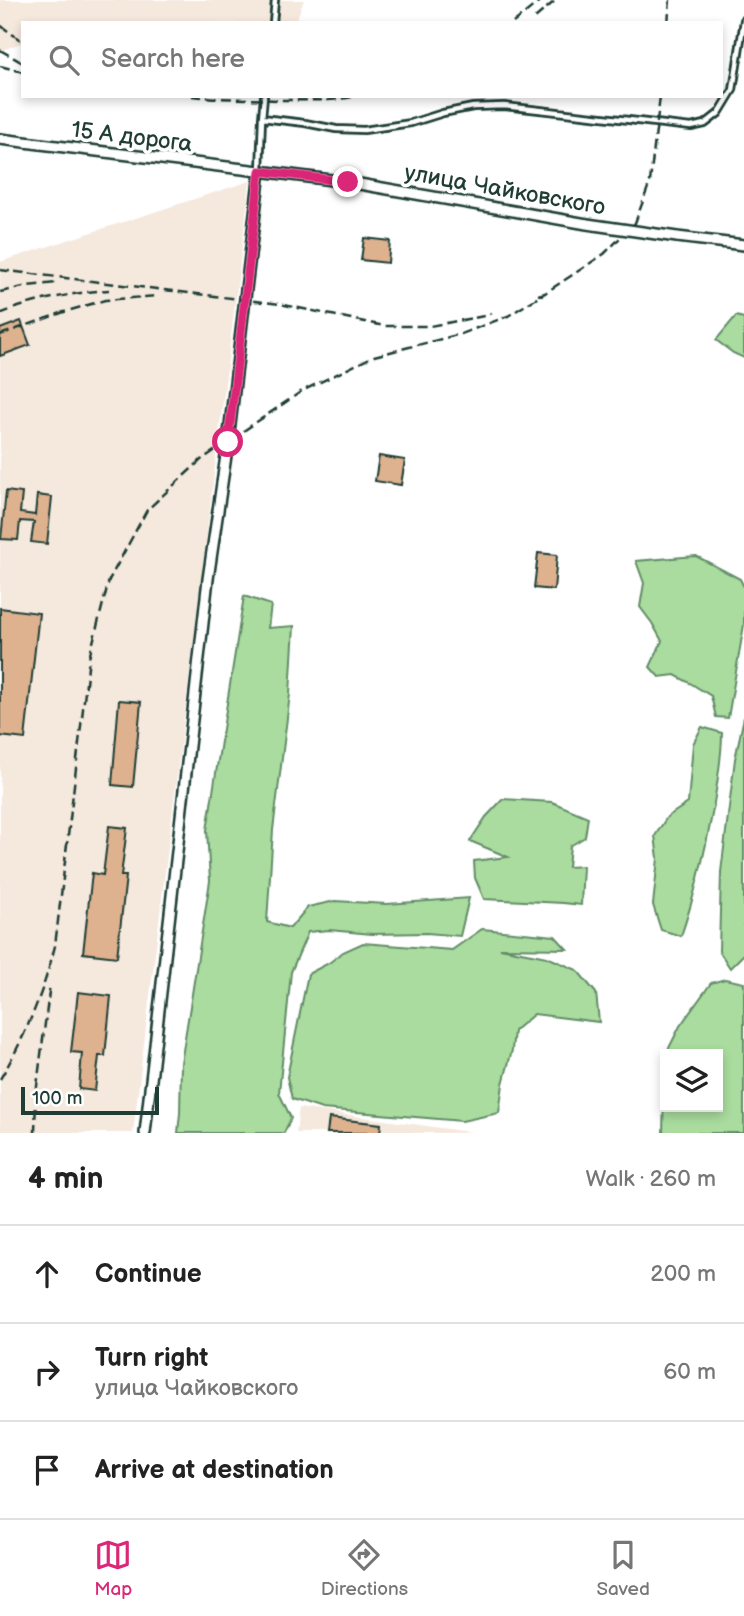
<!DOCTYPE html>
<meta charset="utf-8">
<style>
:root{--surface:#fff;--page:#f6f6f6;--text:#222;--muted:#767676;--line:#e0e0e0;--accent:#db2777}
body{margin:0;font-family:"Balsamiq Sans",sans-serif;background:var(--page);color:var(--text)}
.controls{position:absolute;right:21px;bottom:21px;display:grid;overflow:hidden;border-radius:0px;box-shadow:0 4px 10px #0003}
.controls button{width:63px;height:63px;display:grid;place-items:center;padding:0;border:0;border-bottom:2px solid var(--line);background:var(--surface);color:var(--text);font:35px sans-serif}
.scale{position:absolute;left:21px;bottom:18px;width:138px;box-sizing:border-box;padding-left:7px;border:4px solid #1f3d34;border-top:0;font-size:19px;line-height:24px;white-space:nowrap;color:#1f3d34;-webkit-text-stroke:5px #fff;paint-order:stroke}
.stop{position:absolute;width:21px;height:21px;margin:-16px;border:5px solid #db2777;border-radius:50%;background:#fff}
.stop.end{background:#db2777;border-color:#fff;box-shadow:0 2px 7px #0008}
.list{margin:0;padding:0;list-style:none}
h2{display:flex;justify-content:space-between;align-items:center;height:91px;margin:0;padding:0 28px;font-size:30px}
h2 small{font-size:23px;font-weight:400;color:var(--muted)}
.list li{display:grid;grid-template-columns:46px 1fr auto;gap:21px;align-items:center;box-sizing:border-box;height:98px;padding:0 28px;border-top:2px solid var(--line)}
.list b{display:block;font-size:26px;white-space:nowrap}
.list p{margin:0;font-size:23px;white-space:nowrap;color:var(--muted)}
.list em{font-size:23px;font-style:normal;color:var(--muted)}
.icon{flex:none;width:38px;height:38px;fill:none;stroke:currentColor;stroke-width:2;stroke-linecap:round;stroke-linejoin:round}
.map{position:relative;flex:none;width:744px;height:1133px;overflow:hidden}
.search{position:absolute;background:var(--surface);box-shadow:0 4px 10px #0003;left:21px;right:21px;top:21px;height:77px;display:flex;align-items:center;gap:18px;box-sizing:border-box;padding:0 24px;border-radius:0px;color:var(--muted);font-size:26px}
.sheet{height:385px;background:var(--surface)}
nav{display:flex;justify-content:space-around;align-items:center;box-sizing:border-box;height:98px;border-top:2px solid var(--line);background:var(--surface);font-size:19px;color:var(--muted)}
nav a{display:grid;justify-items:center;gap:4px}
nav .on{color:var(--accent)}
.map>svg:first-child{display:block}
.built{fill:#f5e8dd}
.green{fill:#a9dc9e;stroke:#648c69;stroke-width:2}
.building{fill:#deb18f;stroke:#1f3d34;stroke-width:2}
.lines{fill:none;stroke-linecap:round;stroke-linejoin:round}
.service-casing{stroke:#1f3d34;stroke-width:10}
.minor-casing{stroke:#1f3d34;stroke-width:14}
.service{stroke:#fff;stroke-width:4.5}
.minor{stroke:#fff;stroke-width:9}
.rail{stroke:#1f3d34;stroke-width:2.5;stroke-dasharray:10 5;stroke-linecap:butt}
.minor-bridge-casing{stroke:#1f3d34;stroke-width:14;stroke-linecap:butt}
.minor-bridge{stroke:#fff;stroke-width:9}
.route{stroke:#db2777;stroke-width:9}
.labels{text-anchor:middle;stroke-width:7;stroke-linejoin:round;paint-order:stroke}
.street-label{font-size:23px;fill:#1f3d34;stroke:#fff}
</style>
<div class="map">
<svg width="744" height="1133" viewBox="0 0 744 1133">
<rect width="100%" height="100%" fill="#fff"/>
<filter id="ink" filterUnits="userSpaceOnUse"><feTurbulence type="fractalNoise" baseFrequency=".0143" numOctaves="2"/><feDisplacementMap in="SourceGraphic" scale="14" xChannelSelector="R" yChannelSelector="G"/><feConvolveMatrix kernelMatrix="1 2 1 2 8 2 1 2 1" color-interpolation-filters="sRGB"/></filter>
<g filter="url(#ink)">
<path class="built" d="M0,0h304l-9,23h-272v21h-5l-18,7z
M250,181l-117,952h-133v-871z
M299,1108l177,25h-180z"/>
<path class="green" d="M736,316l8,2v40l-11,-5 -17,-13z
M696,556l44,23 4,8v38l-16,93 -12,-1 -5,-21 -21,-13 -15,-8 -16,2 -9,-10 12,-26 -10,-18 -12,-16 4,-24 -8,-22z
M244,596l27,9 -3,23 26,-2 -4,68 -17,136 -6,92 23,6 18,-21 27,-6 52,3 82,-6 -9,38 -33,-3 -55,1 -43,-4 -21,2 -17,40 -12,121 12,25 -7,15h-106l2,-20 1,-50 29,-182 -3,-51z
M744,717v237l-14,14 -11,-17 2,-79 14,-113z
M702,727l20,6c0,26 -5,50 -9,76 -8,43 -18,86 -32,127l-20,-6 -8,-25 5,-47 -3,-22 12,-19 21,-14 5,-59z
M503,799l49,3 36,15 -3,20 -15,9 -2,21 15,-1 -2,39 -18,-2 -79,-4 -9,-21 -1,-17 34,-4 -38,-16 16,-24z
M482,929l73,7 12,13 -67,-1 47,9 30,13 19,23 3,29 -65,-8 -20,17 -2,19 -9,34 -4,29 -37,8 -140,-12 -30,-10 -5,-22 21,-103 21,-11 14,-11 20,-9 89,7z
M725,979l19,4v150h-81l2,-77v51h53v-53h-52l14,-28 31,-43z"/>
<path class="building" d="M364,238l26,3 -2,22 -27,-3z
M21,321l9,24 -30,11v-27z
M379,456l26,4 -4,25 -26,-4z
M6,491l16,2 -2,20 15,2 2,-20 15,2 -5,47 -16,-2 3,-20 -14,-1 -2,19 -17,-1z
M538,553l19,2 -3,35 -20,-2z
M0,608l39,5 -14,126 -25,-3z
M119,700l22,2 -8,85 -21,-2z
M109,826l18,2 -6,48h5l-9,81 -34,-4 9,-80 11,2z
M78,992l33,4 -6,60h-6l-4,35 -16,-2 3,-36 -11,-1z
M329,1118l52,6 -1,9h-53z"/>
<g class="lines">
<g class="service-casing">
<path id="service" d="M273,23l2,-23
M262,118l43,5 31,6 28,1 47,-7 32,-10 30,-6 31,-1 187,21 14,-3 14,-11 14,-23 11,-70
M260,171l2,-53 2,-22"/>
</g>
<g class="minor-casing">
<path id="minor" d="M0,139l348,43 239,42
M677,237l67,8
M145,1133l63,-554 20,-137 32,-271"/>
</g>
<use href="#service" class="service"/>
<use href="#minor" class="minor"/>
<path class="rail" d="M535,18l21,-18
M513,23l28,-23
M668,23l2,-23
M0,25l23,17
M0,50l23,13
M0,66l23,6
M192,96c29,3 59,3 88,4 25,0 51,2 76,-4
M0,270l280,34 104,22h46l54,-10 8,-3
M0,292l28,-6 29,-3
M538,295l7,-2 59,-39 31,-31 15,-41 10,-86
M0,314c30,-13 76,-22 109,-24
M0,335l64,-23 41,-12 52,-4
M0,1079c25,-41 43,-86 55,-133l34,-288 20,-78 38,-70 54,-50 101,-69 72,-35 87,-22 47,-18 37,-23
M35,1133l1,-39 14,-110"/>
<g class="minor-bridge-casing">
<path id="minor-bridge" d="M587,224l90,13"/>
</g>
<use href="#minor-bridge" class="minor-bridge"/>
</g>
</g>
<g class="lines" filter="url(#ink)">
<path class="route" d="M228,442l32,-271 88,11"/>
</g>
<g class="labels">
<g class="street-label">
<text transform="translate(132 136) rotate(7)" y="8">15 А дорога</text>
<text transform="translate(505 189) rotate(10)" y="8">улица Чайковского</text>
</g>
</g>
</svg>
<div class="controls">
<button><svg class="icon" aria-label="layers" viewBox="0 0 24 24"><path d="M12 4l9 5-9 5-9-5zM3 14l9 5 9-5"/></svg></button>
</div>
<div class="scale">100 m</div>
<div class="stop" style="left:228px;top:442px"></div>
<div class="stop end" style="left:348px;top:182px"></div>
<div class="search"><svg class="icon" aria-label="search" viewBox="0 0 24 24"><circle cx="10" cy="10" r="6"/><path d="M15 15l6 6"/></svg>Search here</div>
</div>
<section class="sheet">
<h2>4 min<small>Walk · 260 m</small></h2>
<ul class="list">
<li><svg class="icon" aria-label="ahead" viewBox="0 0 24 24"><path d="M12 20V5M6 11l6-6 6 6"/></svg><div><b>Continue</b></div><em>200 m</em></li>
<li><svg class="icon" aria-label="right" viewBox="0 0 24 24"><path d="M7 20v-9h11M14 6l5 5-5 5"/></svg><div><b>Turn right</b><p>улица Чайковского</p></div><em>60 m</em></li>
<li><svg class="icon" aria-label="arrive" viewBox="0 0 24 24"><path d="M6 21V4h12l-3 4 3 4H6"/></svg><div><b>Arrive at destination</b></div></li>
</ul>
</section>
<nav>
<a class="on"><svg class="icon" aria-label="map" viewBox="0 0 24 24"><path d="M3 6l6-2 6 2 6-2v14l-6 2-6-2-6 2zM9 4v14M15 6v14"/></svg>Map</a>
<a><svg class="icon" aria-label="directions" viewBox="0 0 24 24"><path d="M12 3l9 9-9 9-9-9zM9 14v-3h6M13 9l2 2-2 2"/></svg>Directions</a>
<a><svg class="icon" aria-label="saved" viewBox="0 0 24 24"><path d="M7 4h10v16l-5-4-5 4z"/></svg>Saved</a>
</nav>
